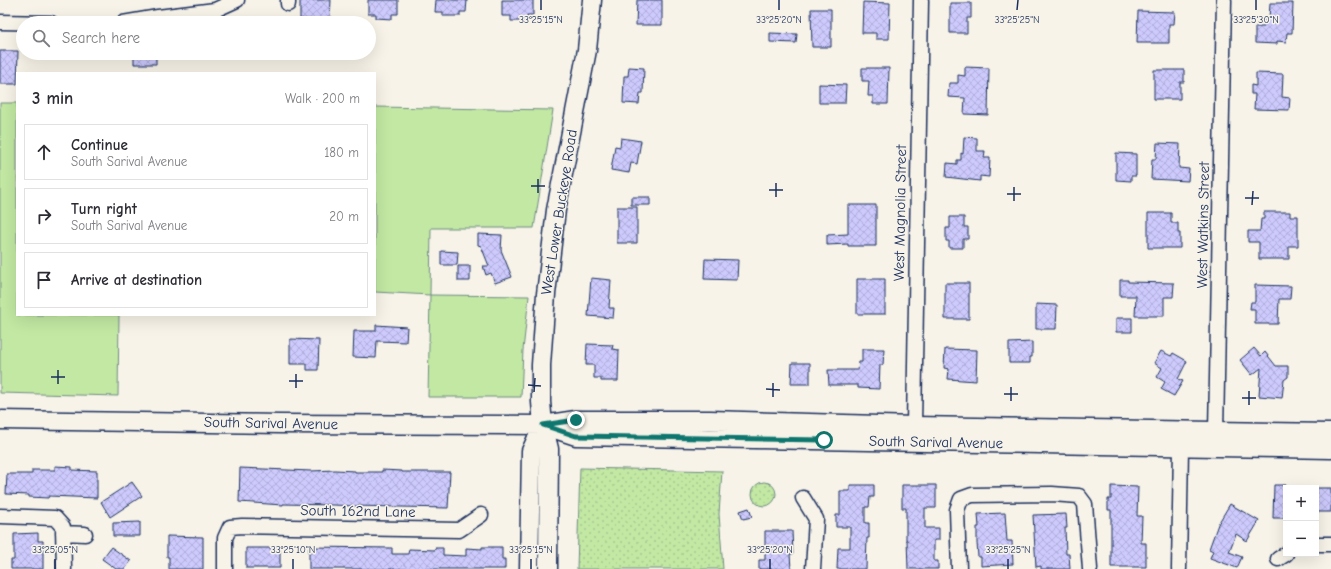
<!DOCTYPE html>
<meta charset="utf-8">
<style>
:root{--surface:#fff;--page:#f2f2f3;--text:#2b2b33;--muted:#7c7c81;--line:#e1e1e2}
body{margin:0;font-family:"Comic Neue",sans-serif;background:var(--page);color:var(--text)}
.controls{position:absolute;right:12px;bottom:12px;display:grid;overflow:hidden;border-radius:0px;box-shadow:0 4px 16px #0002}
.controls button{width:36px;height:36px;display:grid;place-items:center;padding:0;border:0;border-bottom:1px solid var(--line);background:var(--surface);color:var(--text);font:20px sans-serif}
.stop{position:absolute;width:12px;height:12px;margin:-9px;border:3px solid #0f766e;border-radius:50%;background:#fff}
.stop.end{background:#0f766e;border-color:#fff;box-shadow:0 1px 4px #0008}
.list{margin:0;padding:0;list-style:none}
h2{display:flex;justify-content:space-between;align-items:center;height:52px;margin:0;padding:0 16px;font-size:17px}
h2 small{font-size:13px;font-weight:400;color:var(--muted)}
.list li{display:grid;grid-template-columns:26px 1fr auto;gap:12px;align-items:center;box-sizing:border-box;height:56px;margin:0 8px 8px;padding:0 8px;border:1px solid var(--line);border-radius:0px}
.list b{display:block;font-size:15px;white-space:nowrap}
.list p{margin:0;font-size:13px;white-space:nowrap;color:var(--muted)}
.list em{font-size:13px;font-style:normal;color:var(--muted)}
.icon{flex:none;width:22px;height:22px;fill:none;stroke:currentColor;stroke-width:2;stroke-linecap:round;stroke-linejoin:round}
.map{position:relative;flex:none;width:1331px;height:569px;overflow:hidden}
.search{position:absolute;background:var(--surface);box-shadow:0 4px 16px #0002;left:16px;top:16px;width:360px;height:44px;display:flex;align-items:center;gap:10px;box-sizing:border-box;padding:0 14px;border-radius:22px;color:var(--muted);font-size:15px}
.panel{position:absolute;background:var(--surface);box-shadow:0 4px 16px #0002;left:16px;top:72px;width:360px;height:244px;border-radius:0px}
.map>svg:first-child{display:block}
.green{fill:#c2e8a3;stroke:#6e8c80}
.park{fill:url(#park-dots);stroke:#6e8c80}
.building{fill:url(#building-cross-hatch);stroke:#1b2f5e}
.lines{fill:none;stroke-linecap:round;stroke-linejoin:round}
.minor-casing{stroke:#1b2f5e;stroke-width:17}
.major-casing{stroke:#1b2f5e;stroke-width:21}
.minor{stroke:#f7f3e8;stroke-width:14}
.major{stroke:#f7f3e8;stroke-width:18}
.route{stroke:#0f766e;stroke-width:5}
.ticks{fill:none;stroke:#1b2f5e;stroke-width:1.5}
.labels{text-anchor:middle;stroke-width:3;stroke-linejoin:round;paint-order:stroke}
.street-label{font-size:15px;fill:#1b2f5e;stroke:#f7f3e8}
.ticks-label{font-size:10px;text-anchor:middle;fill:#1b2f5e;stroke:#f7f3e8;stroke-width:3;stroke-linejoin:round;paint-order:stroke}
</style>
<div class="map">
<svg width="1331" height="569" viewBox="0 0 1331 569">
<defs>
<pattern id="park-dots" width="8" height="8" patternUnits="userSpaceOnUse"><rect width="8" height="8" fill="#c2e8a3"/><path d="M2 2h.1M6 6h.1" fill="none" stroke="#a6c78f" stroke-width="1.8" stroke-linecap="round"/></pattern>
<pattern id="building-cross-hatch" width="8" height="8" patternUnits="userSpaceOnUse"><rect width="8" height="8" fill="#cdcafc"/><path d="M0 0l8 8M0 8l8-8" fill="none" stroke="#afaeda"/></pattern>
</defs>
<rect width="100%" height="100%" fill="#f7f3e8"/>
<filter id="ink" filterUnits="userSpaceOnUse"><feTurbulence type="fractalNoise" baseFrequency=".025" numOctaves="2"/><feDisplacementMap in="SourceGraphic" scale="8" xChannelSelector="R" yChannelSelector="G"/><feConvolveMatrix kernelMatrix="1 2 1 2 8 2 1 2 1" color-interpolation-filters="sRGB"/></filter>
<g filter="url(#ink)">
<path class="green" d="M0,103h17v212h102l-1,81 -118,-3z
M375,107l178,3 -19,118h-103l-1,67 99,1 -6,54 -2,47h-93l2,-102 -55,-3z"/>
<path class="park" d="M580,468l142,3 -3,43 4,55h-146z
M752 494a12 12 0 1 1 24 0a12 12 0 1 1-24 0Z"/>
<path class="building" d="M300,0h31l-1,20 -30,-1z
M368,0h30v14h-6v5l-16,-1v-4h-8z
M436,0h31l-1,12h-6v4h-17v-4h-8z
M502,0h31v15h-6v6h-16v-5h-9z
M637,0h25v25h-26z
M863,2l27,1 -1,36h-13v-6h-14z
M950,3h21v15h-4v15h-17z
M1270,3h23l-1,30h-5l-1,9 -9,-1v3l-22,-1v-16h9v-8h5z
M811,9h20v38h-19z
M1138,11l37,1 -1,12h-5v19h-32z
M770,33l27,1 -1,9 -26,-1z
M0,51h18l-1,33h-17z
M134,53h22v11h-22z
M629,67l15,1 -1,25h-3l-1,11 -16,-1 1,-27h4z
M965,67l24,1 -1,47 -24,-1 1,-16 -17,-1 1,-14h9v-8l7,1z
M862,68h27l-1,36h-15v-8h-5l1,-15h-7z
M1154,70h30v12h-4v17h-26z
M1256,73l27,1 -1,23 8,1 -1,12 -35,-1 1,-15h-4v-9l5,1z
M819,84l27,1 -1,18h-26z
M964,137l13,1v13h8l-1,7h6l-1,19 -9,-1v5l-34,-4 1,-14 10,1v-4h4v-7l2,1z
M621,138l20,3 -4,23 -6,-1 -2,10 -18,-3 4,-24 5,1z
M1157,143l23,1 -1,24 10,1 -1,12 -37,-2 1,-20h4z
M1116,153l20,1v22h-5v5l-15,-1z
M631,197h19v8h-19z
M848,205h28v41h-28v-2l-21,1v-10l21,-1z
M617,207h20v36h-20z
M1264,212h26v4h8v30h-9v13h-30v-17h-11v-11h12l1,-12h3z
M1148,213h23v10h7v10h2v15h-32z
M950,217h14v10h4v12h-5v9h-14v-7h-3v-13h4z
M478,234l24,1 -1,15 11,27 -17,6 -4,-10 -5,2 -3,-9h6l-8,-20 -3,-1z
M441,251l17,1 -1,13h-16z
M705,259l33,1 -1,20 -33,-1z
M458,266h12v15h-12z
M591,278l20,2 -2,28h5l-1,10 -25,-2z
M857,279h28v35h-28z
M1120,280h8v2l46,1 -1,14h-9v19h-29l1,-20h-16z
M945,283h24v36h-24z
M1255,285l36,1 -1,13h-11l-1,25h-23v-15h-5l1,-7h4z
M1036,304l21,1 -1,24h-20z
M1116,318h16v14h-16z
M376,325l31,2 -1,15 -29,-1 -1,17 -23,-1 1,-26h22z
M290,339l29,1 -1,30h-11v-6h-17z
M1032,342v15h-2v6h-21v-20z
M587,344l26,1 -1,4 7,1 -1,31h-17v-3h-7v-13h-8z
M1254,348l7,8 4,-4 11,14h12v11l-4,3 -2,18 -23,-2 2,-28 -9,7 -12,-15z
M862,349h22l-1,16h-3l-1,24 -21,-1v-3h-29l-1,-15h30l1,-8h3z
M945,349l32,1 -1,31 -28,-2 1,-10 -5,-1z
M1161,351l10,5 2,-3 14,8 -9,18 5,2 -9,15 -13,-7 4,-7 -8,-5 5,-9 -8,-5z
M792,363h18v21h-19z
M55,466l17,1v3l25,1v27l-48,-2 -1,2 -19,-1v-2l-23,-1 1,-20h25v-4h23z
M240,468l71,3 24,-1 20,1v1h27v-2l20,1v1h48l-2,36 -94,-2 -20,-1 -51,-1v1l-44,-3z
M132,482l10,14 -32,21 -9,-15z
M850,485h24v12h-4l-1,10h-4v16h4v15h-2l-1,31h-29l1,-21h12v-21h-14v-12h4v-24h10z
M902,485h34v23h-11v20h14v12h-5v21h4v8h-30l-1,-29h-1v-32h-4z
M1274,485h12v33h-13z
M1111,486l27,1 -1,29h5l-1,27h5v24h-35v-57h-3v-11h3z
M1316,488h15v24h-15z
M1230,504l29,17 -12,20 -11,-7 -7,18 13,5 -5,11 -27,-10 3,-7 -4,-2 9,-25z
M749,508l3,9 -9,2 -3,-8z
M1005,513l2,28h5l1,23 -32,2v-9h-3l-1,-14v-16h2l-1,-13z
M1066,514l1,14h-2l1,26h3l1,15h-29v-3l-5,1 -3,-52z
M140,522v14h-27v-13z
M765,531h27l1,23h-3l1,15h-32v-9h6z
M38,533v8h5v28h-32v-9h3v-26z
M167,536l36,1v32h-34v-12h-2z
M111,547l20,14 -6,8h-9l-14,-10z
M309,547l83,1v6h16l1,-5 26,1v-2h8v7l23,1v-8l16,1v-2h20v12h3v10h-196z
M246,548h34v20h-34z"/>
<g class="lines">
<g class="minor-casing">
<path id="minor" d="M288,0v4
M0,22l51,1
M123,23l35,-6 57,-7 22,-10
M914,426l7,-426
M1179,438l2,9 -2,122
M1221,440l-5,-8 8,-432
M803,498l13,21 -3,50
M0,516l55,2 8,9 1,42
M63,533l22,1
M1316,544h15
M1278,559l8,-5
M225,569v-31l5,-11 12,-1 217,4 22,-15
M959,569l-2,-59 4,-11 11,-4 80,-1 27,2 6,8 5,65"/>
</g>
<g class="major-casing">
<path id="major" d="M0,420l280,4 263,1 33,-5h134l204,6 417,7
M546,426l30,10 755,13
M529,569l2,-118 12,-26
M548,569l1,-120 -6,-24 -2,-23v-37l5,-71 10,-84 31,-160 5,-50"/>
</g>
<use href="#minor" class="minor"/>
<use href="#major" class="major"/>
</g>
</g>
<g class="lines" filter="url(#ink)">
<path class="route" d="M576,420l-33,5 33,11 248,4"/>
</g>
<path class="ticks" d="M541,10v-10M779,10v-10M1017,10l1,-10M1256,10v-10M531,186h14M769,190h14M538,193v-14M1007,194h14M776,197v-14M1245,198h14M1014,201v-14M1252,205l1,-14M51,377h14M289,381h14M58,384v-14M528,385l13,1M296,388v-14M766,389l14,1M534,392l1,-14M1004,394h14M773,397v-14M1242,398h14M1011,401v-14M1249,405v-14M55,569v-10M293,569v-10M531,569v-10M770,569v-10M1008,569v-10"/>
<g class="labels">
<g class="street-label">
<text transform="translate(559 212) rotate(-81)" y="5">West Lower Buckeye Road</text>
<text transform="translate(900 213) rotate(-89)" y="5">West Magnolia Street</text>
<text transform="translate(1203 225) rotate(-89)" y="5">West Watkins Street</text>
<text transform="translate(271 423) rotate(1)" y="5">South Sarival Avenue</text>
<text transform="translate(936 442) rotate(1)" y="5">South Sarival Avenue</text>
<text transform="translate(358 511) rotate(1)" y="5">South 162nd Lane</text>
</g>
</g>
<g class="ticks-label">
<text x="541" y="23">33°25'15"N</text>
<text x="779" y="23">33°25'20"N</text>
<text x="1017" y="23">33°25'25"N</text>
<text x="1256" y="23">33°25'30"N</text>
<text x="55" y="553">33°25'05"N</text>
<text x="293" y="553">33°25'10"N</text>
<text x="531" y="553">33°25'15"N</text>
<text x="770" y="553">33°25'20"N</text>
<text x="1008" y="553">33°25'25"N</text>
</g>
</svg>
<div class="controls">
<button>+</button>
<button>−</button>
</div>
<div class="stop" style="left:824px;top:440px"></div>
<div class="stop end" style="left:576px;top:420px"></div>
<div class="search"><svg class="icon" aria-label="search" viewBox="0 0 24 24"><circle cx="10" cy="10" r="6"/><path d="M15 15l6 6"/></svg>Search here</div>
<section class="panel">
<h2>3 min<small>Walk · 200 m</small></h2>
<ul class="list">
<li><svg class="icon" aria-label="ahead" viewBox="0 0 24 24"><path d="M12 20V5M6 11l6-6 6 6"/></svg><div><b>Continue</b><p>South Sarival Avenue</p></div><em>180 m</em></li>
<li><svg class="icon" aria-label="right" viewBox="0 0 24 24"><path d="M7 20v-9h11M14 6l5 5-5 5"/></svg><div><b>Turn right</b><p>South Sarival Avenue</p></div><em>20 m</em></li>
<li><svg class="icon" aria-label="arrive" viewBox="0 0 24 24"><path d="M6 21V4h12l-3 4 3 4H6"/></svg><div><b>Arrive at destination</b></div></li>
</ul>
</section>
</div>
